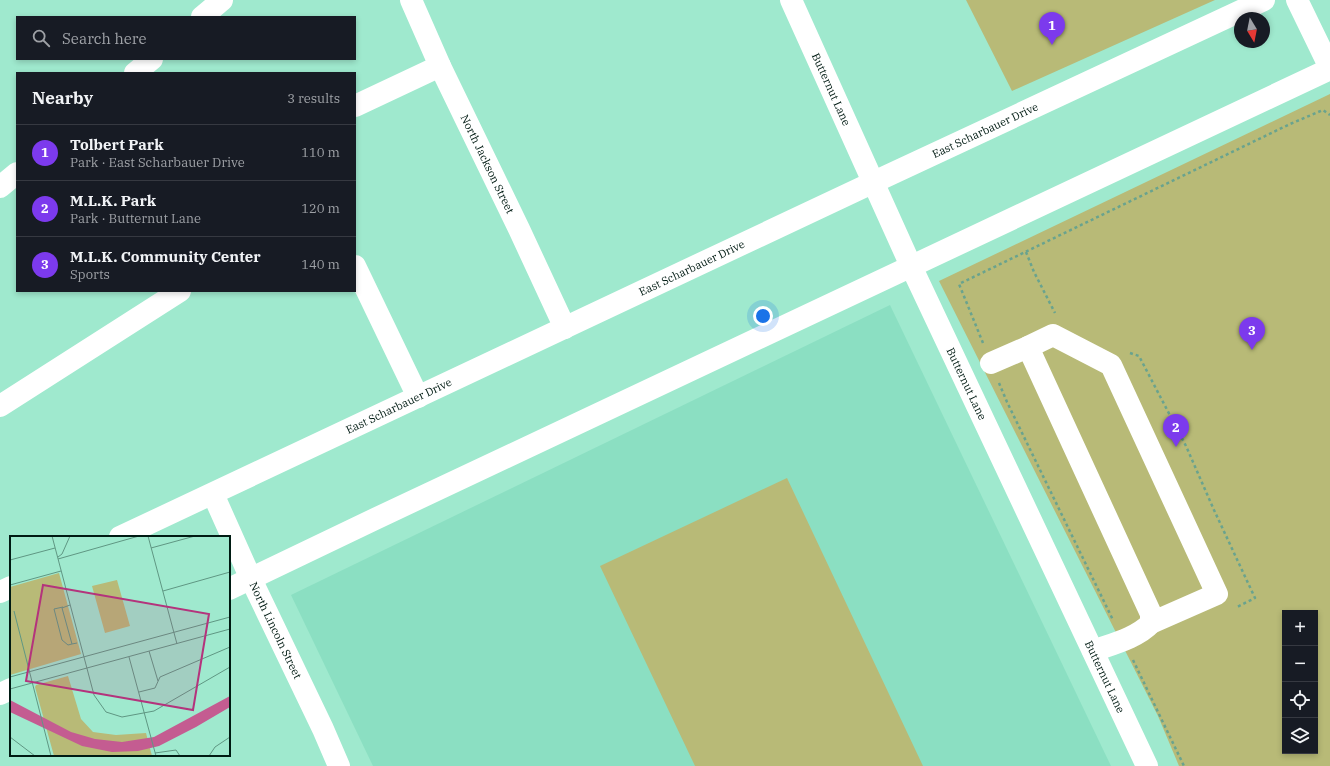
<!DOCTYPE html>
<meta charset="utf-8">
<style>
:root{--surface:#171b24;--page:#242831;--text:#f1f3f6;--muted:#9ea1a6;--line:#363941;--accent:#7c3aed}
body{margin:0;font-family:"IBM Plex Serif",serif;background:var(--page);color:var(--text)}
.controls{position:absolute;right:12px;bottom:12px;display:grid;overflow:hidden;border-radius:0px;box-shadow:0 2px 6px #0003}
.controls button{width:36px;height:36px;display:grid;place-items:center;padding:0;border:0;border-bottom:1px solid var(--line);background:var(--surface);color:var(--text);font:20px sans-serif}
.compass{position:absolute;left:1234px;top:12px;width:36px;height:36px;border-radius:50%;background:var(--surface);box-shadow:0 2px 6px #0003;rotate:170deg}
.you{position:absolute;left:763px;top:316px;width:14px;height:14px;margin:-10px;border:3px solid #fff;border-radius:50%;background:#1a73e8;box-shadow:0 0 0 6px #1a73e833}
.badge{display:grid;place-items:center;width:26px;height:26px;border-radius:50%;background:var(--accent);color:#fff;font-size:13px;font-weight:700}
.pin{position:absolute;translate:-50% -33px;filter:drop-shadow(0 1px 2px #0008)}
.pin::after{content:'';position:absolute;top:21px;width:14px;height:12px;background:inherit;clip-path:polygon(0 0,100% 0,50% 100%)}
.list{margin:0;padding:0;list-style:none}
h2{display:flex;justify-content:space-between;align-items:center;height:52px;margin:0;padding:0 16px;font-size:17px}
h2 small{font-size:13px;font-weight:400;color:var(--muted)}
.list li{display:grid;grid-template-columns:26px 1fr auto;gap:12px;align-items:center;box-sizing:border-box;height:56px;padding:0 16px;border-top:1px solid var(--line)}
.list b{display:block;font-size:15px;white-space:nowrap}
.list p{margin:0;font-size:13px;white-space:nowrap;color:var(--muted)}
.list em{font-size:13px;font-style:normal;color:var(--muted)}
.icon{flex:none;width:22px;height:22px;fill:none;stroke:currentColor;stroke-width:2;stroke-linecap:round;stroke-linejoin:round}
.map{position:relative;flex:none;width:1330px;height:766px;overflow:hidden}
.search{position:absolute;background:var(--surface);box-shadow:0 2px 6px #0003;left:16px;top:16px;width:340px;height:44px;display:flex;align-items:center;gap:10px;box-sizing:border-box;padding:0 14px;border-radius:0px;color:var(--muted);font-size:15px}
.panel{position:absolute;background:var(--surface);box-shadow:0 2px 6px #0003;left:16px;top:72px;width:340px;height:220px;border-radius:0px}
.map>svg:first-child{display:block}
.built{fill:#8bdfc2}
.green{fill:#b8ba77;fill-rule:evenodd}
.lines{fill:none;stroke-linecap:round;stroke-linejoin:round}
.path{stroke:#69a38e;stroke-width:2.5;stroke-dasharray:3 3;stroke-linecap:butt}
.minor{stroke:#fff;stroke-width:22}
.major{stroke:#fff;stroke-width:22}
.labels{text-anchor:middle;stroke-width:4;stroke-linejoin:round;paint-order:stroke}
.street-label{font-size:11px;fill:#001b13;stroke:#e8fef5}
.inset-road{fill:none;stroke:#5f9783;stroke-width:1}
.view{fill:#b4337c;fill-opacity:0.15;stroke:#b4337c;stroke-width:2}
.inset-edge{fill:none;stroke:#001b13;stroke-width:2}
</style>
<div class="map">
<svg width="1330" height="766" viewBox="0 0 1330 766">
<rect width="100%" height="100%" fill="#9fe9ce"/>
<path class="built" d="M890,305l221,461h-738l-82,-171z"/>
<path class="green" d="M966,0h249l-203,91z
M1330,94v672h-151l-21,-50 -219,-435zM1285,613h30v138h-30z
M787,478l136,288h-228l-95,-200z"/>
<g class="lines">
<path class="path" d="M1026,252l8,20 21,41
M983,343l-24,-59 331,-160 33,-14 7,5
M1130,353l9,3 47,90 28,64 41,88 -18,9
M999,383l8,19 106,218
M1133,660l51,106"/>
<g class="minor">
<path id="s1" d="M411,0l29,66 79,163 46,99"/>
<path id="s2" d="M791,0l120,266 236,500"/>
<path d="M1297,0l33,68"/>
<path d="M202,17l20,-17"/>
<path d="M135,73l17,-14"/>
<path d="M355,106l85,-40"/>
<path d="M0,187l17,-14"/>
<path d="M355,266l63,131"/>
<path d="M1028,347l25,-12 58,30 106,229 -66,29"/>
<path d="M991,363l37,-16 123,267v9c-14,15 -39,21 -58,28"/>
<path d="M0,406l180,-115"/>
<path id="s3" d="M213,494l38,85 72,150 16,37"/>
</g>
<g class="major">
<path id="s4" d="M120,537l754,-355 390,-182"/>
<path d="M229,589l146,-70 955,-450"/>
<path d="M0,592l11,-5"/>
<path d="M0,694l11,-5"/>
</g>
</g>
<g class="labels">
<g class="street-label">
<text dy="4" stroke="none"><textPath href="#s2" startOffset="98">Butternut Lane</textPath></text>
<text dy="4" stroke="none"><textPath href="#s4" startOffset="956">East Scharbauer Drive</textPath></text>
<text dy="4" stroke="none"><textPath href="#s1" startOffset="181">North Jackson Street</textPath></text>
<text dy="4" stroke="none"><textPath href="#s4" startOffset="632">East Scharbauer Drive</textPath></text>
<text dy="4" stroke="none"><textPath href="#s2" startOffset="422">Butternut Lane</textPath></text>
<text dy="4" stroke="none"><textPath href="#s4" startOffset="308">East Scharbauer Drive</textPath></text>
<text dy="4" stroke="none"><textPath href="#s3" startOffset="150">North Lincoln Street</textPath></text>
<text dy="4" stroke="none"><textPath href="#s2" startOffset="746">Butternut Lane</textPath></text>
</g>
</g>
<g transform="translate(10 536)">
<rect width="220" height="220" fill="#9fe9ce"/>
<path d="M49,37l22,81 -71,21v-88zM107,44l13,46 -25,7 -13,-47zM58,140l13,43 12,13 23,3 30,-2 6,23h-98l-19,-69 1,-2z" fill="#b8ba77"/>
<path d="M220,160v11l-34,20 -37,19 -21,5 -26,1 -30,-6 -72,-34v-12l61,32 24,7 27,3 32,-5z" fill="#c45c91"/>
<path class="inset-road" d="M42,0l42,159 12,17 16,5 32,-6 76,-44M138,0l29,108M141,12l44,-12M48,21l4,-3 8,-18M48,23l81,-23M0,24l45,-12M0,49l51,-14M153,55l67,-19M60,69l-8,3 10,36 5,-1M53,71l-9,2 8,31 6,5 4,-1M4,75l37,145M139,115l9,30M119,121l27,99M0,141l220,-60M0,153l220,-60M129,156l16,-4 5,-11 70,-30M0,201l25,19M145,217l21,-3 4,6M199,220l6,-9 15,-10"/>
<path class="view" d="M33,49l166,29 -16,96 -167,-29z"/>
<rect width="220" height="220" class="inset-edge"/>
</g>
</svg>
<div class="controls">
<button>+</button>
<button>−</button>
<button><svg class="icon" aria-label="locate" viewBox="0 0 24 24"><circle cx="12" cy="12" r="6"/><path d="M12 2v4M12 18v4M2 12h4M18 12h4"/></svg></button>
<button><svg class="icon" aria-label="layers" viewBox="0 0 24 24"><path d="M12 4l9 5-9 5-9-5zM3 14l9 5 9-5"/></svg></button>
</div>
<svg class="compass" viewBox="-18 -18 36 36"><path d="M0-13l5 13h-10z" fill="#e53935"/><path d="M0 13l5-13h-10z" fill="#9ea1a6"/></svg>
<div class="you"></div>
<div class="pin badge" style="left:1052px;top:45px">1</div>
<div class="pin badge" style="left:1176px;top:447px">2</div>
<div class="pin badge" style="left:1252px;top:350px">3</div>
<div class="search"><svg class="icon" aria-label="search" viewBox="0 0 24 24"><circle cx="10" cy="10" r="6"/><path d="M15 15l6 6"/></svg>Search here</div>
<section class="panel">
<h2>Nearby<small>3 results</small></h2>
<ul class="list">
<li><span class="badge">1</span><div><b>Tolbert Park</b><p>Park · East Scharbauer Drive</p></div><em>110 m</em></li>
<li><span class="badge">2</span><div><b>M.L.K. Park</b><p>Park · Butternut Lane</p></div><em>120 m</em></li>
<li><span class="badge">3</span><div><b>M.L.K. Community Center</b><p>Sports</p></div><em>140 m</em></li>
</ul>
</section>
</div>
